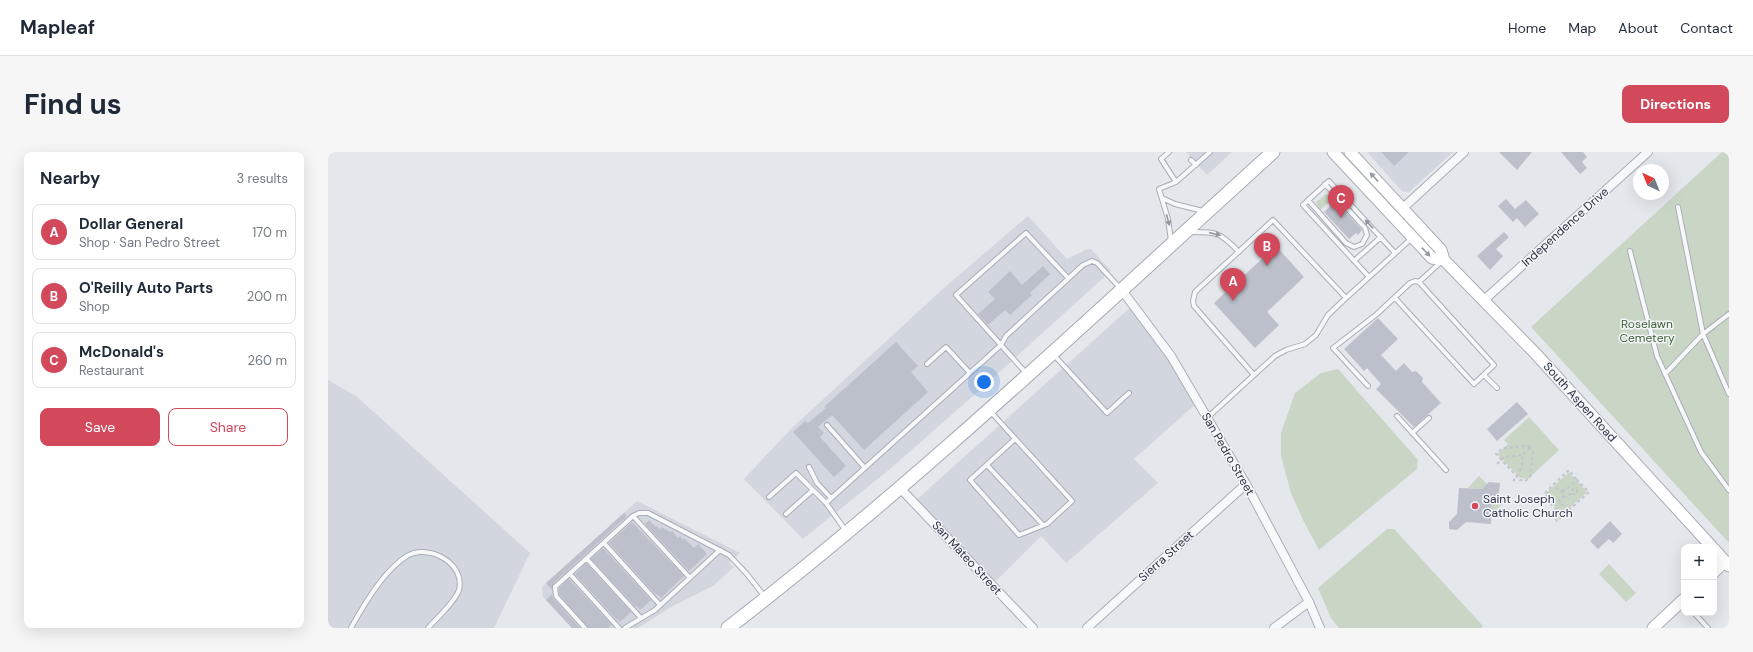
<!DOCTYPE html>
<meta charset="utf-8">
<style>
:root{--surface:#fff;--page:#f6f6f7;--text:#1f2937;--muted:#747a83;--line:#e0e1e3;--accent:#d1495b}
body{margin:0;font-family:"DM Sans",sans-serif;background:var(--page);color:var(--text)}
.controls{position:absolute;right:12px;bottom:12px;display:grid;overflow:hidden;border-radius:8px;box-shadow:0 4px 16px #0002}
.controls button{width:36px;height:36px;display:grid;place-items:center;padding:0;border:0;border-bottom:1px solid var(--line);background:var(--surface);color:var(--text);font:20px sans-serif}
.compass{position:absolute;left:1305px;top:12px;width:36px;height:36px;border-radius:50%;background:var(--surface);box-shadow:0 4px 16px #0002;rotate:317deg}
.you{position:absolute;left:656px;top:230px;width:14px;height:14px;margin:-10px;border:3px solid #fff;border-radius:50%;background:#1a73e8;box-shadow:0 0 0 6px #1a73e833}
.badge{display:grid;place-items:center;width:26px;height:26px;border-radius:50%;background:var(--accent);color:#fff;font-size:13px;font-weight:700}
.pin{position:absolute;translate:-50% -33px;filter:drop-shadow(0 1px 2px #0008)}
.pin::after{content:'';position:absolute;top:21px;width:14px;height:12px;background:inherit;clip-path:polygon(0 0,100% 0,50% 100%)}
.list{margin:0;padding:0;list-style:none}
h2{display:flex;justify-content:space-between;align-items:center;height:52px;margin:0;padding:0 16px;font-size:17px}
h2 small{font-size:13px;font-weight:400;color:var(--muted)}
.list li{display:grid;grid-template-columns:26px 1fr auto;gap:12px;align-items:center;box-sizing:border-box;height:56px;margin:0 8px 8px;padding:0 8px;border:1px solid var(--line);border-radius:8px}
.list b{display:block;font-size:15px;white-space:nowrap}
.list p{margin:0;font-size:13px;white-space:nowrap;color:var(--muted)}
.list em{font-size:13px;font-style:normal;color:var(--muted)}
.actions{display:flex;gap:8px;padding:12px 16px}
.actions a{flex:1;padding:9px 0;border:1px solid var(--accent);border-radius:8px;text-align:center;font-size:14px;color:var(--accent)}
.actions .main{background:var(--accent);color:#fff}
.map{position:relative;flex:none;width:1401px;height:476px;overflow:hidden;border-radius:8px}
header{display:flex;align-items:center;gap:24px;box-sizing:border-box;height:56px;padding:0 20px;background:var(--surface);border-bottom:1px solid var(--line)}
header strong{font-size:19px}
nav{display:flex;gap:22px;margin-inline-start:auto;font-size:14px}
.intro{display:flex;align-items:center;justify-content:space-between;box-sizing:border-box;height:96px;padding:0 24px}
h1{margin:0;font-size:28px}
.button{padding:10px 18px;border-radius:8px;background:var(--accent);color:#fff;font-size:14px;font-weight:700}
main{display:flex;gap:24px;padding:0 24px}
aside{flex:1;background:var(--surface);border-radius:8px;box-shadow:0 4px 16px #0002}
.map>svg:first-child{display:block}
.built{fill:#d2d6de}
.green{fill:#c9d6c5}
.building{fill:#bbc0ca}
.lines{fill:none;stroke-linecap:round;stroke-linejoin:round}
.lane-casing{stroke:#a9aeb7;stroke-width:6}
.street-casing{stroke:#a9aeb7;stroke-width:10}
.secondary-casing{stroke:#a9aeb7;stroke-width:13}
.primary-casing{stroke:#a3abb8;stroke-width:15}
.path{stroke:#c2c5cb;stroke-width:2;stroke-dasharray:3 3;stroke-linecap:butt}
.lane{stroke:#f7f8fa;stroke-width:4}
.street{stroke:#f7f8fa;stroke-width:8}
.secondary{stroke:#fff;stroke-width:11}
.primary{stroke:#fff;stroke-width:13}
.oneway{fill:#959aa2}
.oneway2{fill:#9196a0}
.poi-dot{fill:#d1495b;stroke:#f4f6f9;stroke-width:1.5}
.labels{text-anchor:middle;stroke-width:3;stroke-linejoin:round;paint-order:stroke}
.street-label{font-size:12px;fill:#2b3445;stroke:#f4f6f9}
.park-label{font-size:12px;fill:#3f6138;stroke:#f4f6f9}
.poi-label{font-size:12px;fill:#2b3445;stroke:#f4f6f9;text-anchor:start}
</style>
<header>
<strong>Mapleaf</strong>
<nav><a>Home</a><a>Map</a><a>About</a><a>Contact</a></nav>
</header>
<div class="intro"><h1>Find us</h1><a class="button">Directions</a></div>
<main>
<aside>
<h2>Nearby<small>3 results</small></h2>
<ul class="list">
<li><span class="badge">A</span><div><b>Dollar General</b><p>Shop · San Pedro Street</p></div><em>170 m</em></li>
<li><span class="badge">B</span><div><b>O'Reilly Auto Parts</b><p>Shop</p></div><em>200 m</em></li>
<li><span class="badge">C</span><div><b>McDonald's</b><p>Restaurant</p></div><em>260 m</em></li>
</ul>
<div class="actions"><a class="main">Save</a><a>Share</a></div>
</aside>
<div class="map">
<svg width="1401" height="476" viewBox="0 0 1401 476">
<rect width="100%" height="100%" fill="#e4e7ec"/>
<path class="built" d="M858,0h46l-25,23z
M1039,0h86l-44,40 -7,-1z
M700,64l39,43 18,-9 6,-1 20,22 -138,125 -83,73 -87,70 -59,-60 47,-50 154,-142z
M805,153l65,97 -64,57 24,24 -92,80 -25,-27 -49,49 -78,-83z
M0,228l28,16 174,157 -36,75h-166z
M309,349l103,52 -11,10 5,4 -21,19 -42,21 -33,21h-66l-29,-31 -1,-10z"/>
<path class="green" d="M1394,0h7v391l-198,-216z
M998,42l7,4 -13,12 -4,-8z
M1010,217l80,91 -1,9 -98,81 -16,-30 -12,-27 -10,-37v-23l14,-40 26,-20z
M1201,265l30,33 -31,29 -8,-1 -23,-24 11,-10 -4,-4z
M1241,320l18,20 -30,28 -5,-6 5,-5 -11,-12v-4z
M1151,324l8,8 -5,5 -14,-1z
M1169,343l7,8 -12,10v-14z
M1059,377h7l89,97 -2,2h-142l-8,-10 -13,-30z
M1281,412l27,29 -10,9 -27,-28z"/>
<path class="building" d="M1053,0h28l-15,14z
M1171,0h33l-15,18z
M1233,0h22l4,5 -5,5 5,6 -7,6z
M1178,47l9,10 11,-9 13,14 -14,13 -8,-9 -4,4 -15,-16z
M1008,49l26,29 -4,5 -2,-2 -7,6 -25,-27z
M1176,80l5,5 -13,12 7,7 -13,14 -13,-14z
M948,94l28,31 -37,35 12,13 -24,23 -41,-45z
M715,114l7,8 -20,19 2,2 -22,20 -5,-5 -17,15 -10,-11 17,-15 -7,-7 22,-21 12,14z
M1050,166l20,21 -17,16 15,16 8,-8 8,9 4,-1 7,7 -1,4 19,21 -27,24 -38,-38 5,-5 -14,-16 -3,3 -20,-22z
M568,190l22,24 -7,6 17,20 -64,58 -32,-35 -14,12 6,6 -4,4 26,29 -12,11 -41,-45 12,-11 3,2 18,-15 -2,-1z
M1189,250l11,12 -31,27 -10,-12z
M1161,330l11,1 -1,10 -7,6 -1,25 -25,-2 -9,8 -8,-1v-7l8,-8 2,-26 23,1z
M296,361l3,3 -74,68 -1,6 -6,-7z
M321,368l7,7 1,-1 3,3 2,-2 8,5 2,-1 6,7 2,-2 3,4 1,-2 10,10 4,-4 9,10 -18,17 -44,-47z
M1282,369l12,13 -9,9 -4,-4 -11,10 -8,-8z
M304,370l52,54 -23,22 -4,-4 -1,1 -47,-52z
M275,396l48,52 -11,10 -3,-4 -1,1 -45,-48z
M258,411l45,49 -11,10 -2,-3 -1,1 -42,-46z
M241,427l43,46 -4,3h-20l-29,-34v-6z
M224,442l1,4 27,30h-8l-26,-28z"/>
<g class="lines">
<g class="lane-casing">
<path id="lane" d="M841,0l-8,7 15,23
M863,8l5,5
M834,46l13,6 28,7
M980,48l38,43 8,4 8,-3 5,-9 -2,-7 -40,-44
M1350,55l25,127 26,60
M863,80c26,0 29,0 48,20
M843,89l-3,-22 -9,-30 17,-7 34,-30
M1302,99l27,105 44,96 28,38
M1026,109l27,-24
M1041,125l-66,-72 26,-24 66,72
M1091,130l23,-21
M1018,146l66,-60
M725,202l54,59 22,-20
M599,212l19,-17 24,26
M698,221l-70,-78 70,-62 42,45
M1337,222l38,-40 26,-20
M1156,223l13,13
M1040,234l-35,-38 44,-34 33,-31 5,-2 4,1 75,83 -20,19 -79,-86
M662,259l82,90 -25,23 -28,11 -49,-55 45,-41
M1069,264l49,54
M879,266l47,-43 -60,-69 -1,-5 2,-9 78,-72 73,78 -18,17 -12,20 -11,9 -19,6 -11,6 -21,19
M499,273l38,43
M1084,281l17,-15
M659,313l56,60
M481,315l8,16 14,15
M441,345l27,-24 30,30
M458,362l27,-24
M305,364l57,62
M518,379l-20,-28 175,-158 5,-9 77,-71 9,-4 5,2 23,25
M276,391l56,62
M259,407l54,59
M242,422l49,54
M1366,461l14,15
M23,476c13,-24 33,-58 56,-72 22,-13 59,8 52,34 -4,12 -22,28 -31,38
M257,476l-29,-32 -1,-9 78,-71 6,-3h9l81,42 17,18 19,24
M297,476l30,-18 65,-60"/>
</g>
<g class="street-casing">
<path id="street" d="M1075,56l61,-56
M793,137l50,67 75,128 63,118 11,26
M1155,149l165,-149
M572,336l133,140
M759,476l159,-144
M946,476l35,-26"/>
</g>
<g class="secondary-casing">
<path id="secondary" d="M1005,0l99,106 12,2
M1022,0l91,98 3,10 91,93 177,194
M1386,397l15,17
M1386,420l11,-11
M1325,476l31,-29"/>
</g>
<g class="primary-casing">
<path id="primary" d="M400,476c191,-147 366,-314 545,-476"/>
</g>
<path class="path" d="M1201,294l4,5 -3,27 -5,3 -5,-1 -24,-26 6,-6z
M1169,312l8,-7 17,-2
M1185,329c6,-5 11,-18 9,-26l8,-7
M1234,339c7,-3 10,-7 15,-11l12,12 -21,19
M1235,345l8,-3 2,-5 4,1v4h-6
M1222,351l-6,-9 10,-10
M1223,362l5,-5 -6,-6 4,-3h7l2,-3v-5l-5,-2 -4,-6 15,-14 8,10
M1219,366l4,-4 6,7 11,-10 -5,-6h-3v-4"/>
<use href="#lane" class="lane"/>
<use href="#street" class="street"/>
<use href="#secondary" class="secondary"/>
<use href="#primary" class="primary"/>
</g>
<defs><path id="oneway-solid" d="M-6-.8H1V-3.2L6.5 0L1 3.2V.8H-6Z"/></defs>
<g class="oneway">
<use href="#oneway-solid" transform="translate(1046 25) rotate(-133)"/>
<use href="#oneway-solid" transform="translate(1098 100) rotate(47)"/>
</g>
<g class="oneway2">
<use href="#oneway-solid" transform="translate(840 68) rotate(75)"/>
<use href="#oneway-solid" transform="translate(1041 72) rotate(-133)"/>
<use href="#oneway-solid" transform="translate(887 82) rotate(13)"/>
</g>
<circle class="poi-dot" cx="1147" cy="354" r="4"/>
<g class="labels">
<g class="street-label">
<text transform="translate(1237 75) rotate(-42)" y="4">Independence Drive</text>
<text transform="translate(1252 250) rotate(48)" y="4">South Aspen Road</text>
<text transform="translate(900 302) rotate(60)" y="4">San Pedro Street</text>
<text transform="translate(838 404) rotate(-42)" y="4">Sierra Street</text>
<text transform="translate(639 406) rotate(47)" y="4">San Mateo Street</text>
</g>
<g class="park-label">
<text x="1319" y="176">Roselawn<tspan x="1319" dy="14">Cemetery</tspan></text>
</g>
<g class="poi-label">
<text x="1155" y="351">Saint Joseph<tspan x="1155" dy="14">Catholic Church</tspan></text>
</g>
</g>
</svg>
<div class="controls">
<button>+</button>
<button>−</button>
</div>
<svg class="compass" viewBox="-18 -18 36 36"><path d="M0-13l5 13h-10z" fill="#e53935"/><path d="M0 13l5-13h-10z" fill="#747a83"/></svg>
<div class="you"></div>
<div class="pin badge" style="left:905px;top:149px">A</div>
<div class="pin badge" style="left:939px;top:114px">B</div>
<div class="pin badge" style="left:1013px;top:66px">C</div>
</div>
</main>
